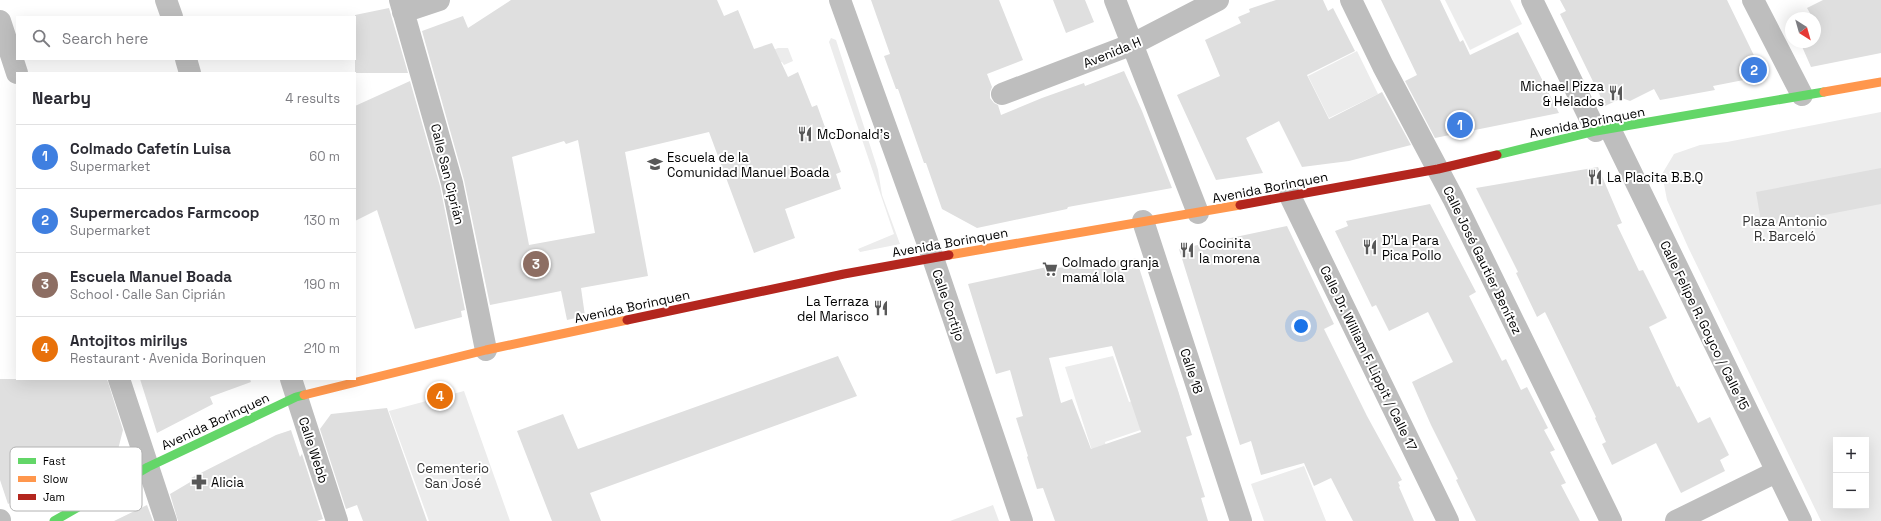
<!DOCTYPE html>
<meta charset="utf-8">
<style>
:root{--surface:#fff;--page:#f7f7f7;--text:#2b2b33;--muted:#7c7c81;--line:#e1e1e2;--accent:#595959}
body{margin:0;font-family:"Space Grotesk",sans-serif;background:var(--page);color:var(--text)}
.controls{position:absolute;right:12px;bottom:12px;display:grid;overflow:hidden;border-radius:0px;box-shadow:0 4px 16px #0002}
.controls button{width:36px;height:36px;display:grid;place-items:center;padding:0;border:0;border-bottom:1px solid var(--line);background:var(--surface);color:var(--text);font:20px sans-serif}
.compass{position:absolute;left:1785px;top:12px;width:36px;height:36px;border-radius:50%;background:var(--surface);box-shadow:0 4px 16px #0002;rotate:143deg}
.you{position:absolute;left:1301px;top:326px;width:14px;height:14px;margin:-10px;border:3px solid #fff;border-radius:50%;background:#1a73e8;box-shadow:0 0 0 6px #1a73e833}
.badge{display:grid;place-items:center;width:26px;height:26px;border-radius:50%;background:var(--accent);color:#fff;font-size:13px;font-weight:700}
.pin{position:absolute;translate:-50% -50%;border:2px solid #fff;box-shadow:0 1px 4px #0006}
.list{margin:0;padding:0;list-style:none}
h2{display:flex;justify-content:space-between;align-items:center;height:52px;margin:0;padding:0 16px;font-size:17px}
h2 small{font-size:13px;font-weight:400;color:var(--muted)}
.list li{display:grid;grid-template-columns:26px 1fr auto;gap:12px;align-items:center;box-sizing:border-box;height:64px;padding:0 16px;border-top:1px solid var(--line)}
.list b{display:block;font-size:15px;white-space:nowrap}
.list p{margin:0;font-size:13px;white-space:nowrap;color:var(--muted)}
.list em{font-size:13px;font-style:normal;color:var(--muted)}
.icon{flex:none;width:22px;height:22px;fill:none;stroke:currentColor;stroke-width:2;stroke-linecap:round;stroke-linejoin:round}
.map{position:relative;flex:none;width:1881px;height:521px;overflow:hidden}
.search{position:absolute;background:var(--surface);box-shadow:0 4px 16px #0002;left:16px;top:16px;width:340px;height:44px;display:flex;align-items:center;gap:10px;box-sizing:border-box;padding:0 14px;border-radius:0px;color:var(--muted);font-size:15px}
.panel{position:absolute;background:var(--surface);box-shadow:0 4px 16px #0002;left:16px;top:72px;width:340px;height:308px;border-radius:0px}
.map>svg:first-child{display:block}
.green{fill:#ececec;fill-rule:evenodd}
.building{fill:#dfdfdf;fill-rule:evenodd}
.lines{fill:none;stroke-linecap:round;stroke-linejoin:round}
.street{stroke:#bebebe;stroke-width:22}
.fast{stroke:#63d668;stroke-width:9}
.slow{stroke:#ff974d;stroke-width:9}
.jam{stroke:#b3261e;stroke-width:9}
.labels{text-anchor:middle;stroke-width:4;stroke-linejoin:round;paint-order:stroke}
.street-label{font-size:13px;fill:#000;stroke:#fff}
.poi-label{font-size:13px;fill:#000;stroke:#fff;text-anchor:start}
.park-label{font-size:13px;fill:#333;stroke:#fff}
.key{fill:#fff;stroke:#b2b2b2;stroke-width:1}
.key-label{font-size:11px;fill:#000}
</style>
<div class="map">
<svg width="1881" height="521" viewBox="0 0 1881 521">
<rect width="100%" height="100%" fill="#fff"/>
<path class="green" d="M1445,0h65l12,24 -52,26z
M831,38l5,2 42,130 4,25 18,49 -40,8 -2,-3 36,-15 -65,-192z
M778,48h10l5,13 -9,4 -2,-3 -23,8 7,-17z
M1357,51l21,43 -49,24 -21,-42z
M1881,112v409h-60l-133,-274 -21,-47 -5,-26 12,-20 26,-9 27,-3zM1836,440h30v66h-30z
M1113,356l16,46 48,-15 8,28 -80,27 4,17 -13,4 -31,-96z
M464,391l46,130h-81l-40,-110z
M1304,466l22,55h-62l-13,-37z
M993,505l6,16h-49z"/>
<path class="building" d="M511,0h206l7,16 14,-6 16,39 18,-6 16,34 10,-5 14,35 5,-2 24,67 -5,2 5,15 -56,20 10,29 -41,15 -45,-121 -84,20 23,124 -67,12 4,28 -18,4 -6,-29 -71,14 -26,-125 -42,-149 41,-15 5,12zM578,140l17,93 -66,12 -17,-88 52,-16 2,3z
M871,0h128l24,60 -36,14 5,13 -2,5v6l4,5 4,2 3,10 41,-17 42,-15 1,3 39,-15 18,40 30,77 -104,19 -1,2 -90,19 -35,-19 -16,-46h-2l-26,-74h-2l-12,-33 6,-2z
M1053,0h32l9,22 -28,11z
M1276,0h47l5,11 5,-3 22,43 -48,24 22,44 53,-27 29,53 -62,16 -47,6 -23,-46 -33,17 17,35 -47,7 -39,-85 43,-19 -15,-36 36,-17 -3,-6 12,-5 -1,-3z
M1381,0h59l20,42 3,-2 7,15 48,-23 41,81 -124,25 -30,-57 12,-6z
M1560,0h167l37,76 -51,10 2,4 -55,10 -6,-11 -24,12 -8,-3 -17,8 -45,-92 6,-3z
M1823,0h58v53l-70,14 -11,-25h15v-24h-12l8,-3 -4,-7z
M389,8l19,65h-53v-58z
M410,81l30,105 25,124 -4,1 1,6 -47,12 -38,-119 -22,11v-115z
M1598,167l24,56 -5,2 22,46 4,-1 24,48 -18,9 28,60 2,-1 19,37 12,-6 19,38 -9,5 5,11 -44,22 -25,-50 -44,22 -10,-21 4,-2 -11,-24 1,-1 -27,-56 -24,-49 -8,5 -21,-44 2,-1 -42,-84z
M1881,168v36l-119,23 -6,-35z
M1430,204l46,88 -7,4 27,53 6,12 4,-2 15,31 6,-3 21,41 -4,2 11,20 -5,2 16,31 -5,2 19,36h-104l-20,-41 2,-1 -27,-54 -19,-43 41,-20 -25,-50 -39,19 -13,-26 -4,2 -37,-76 13,-5 -2,-5z
M1287,226l47,98 -10,5 43,87 35,64 -4,2 2,4 -1,1 15,34h-61l-22,-43 -17,8 -10,-23 -43,12 -10,-34 -11,4 -61,-196z
M1136,258l56,177 -6,2 19,60 -4,1 7,23h-153l-12,-33 -6,1 -10,-32 1,-1 -12,-38 7,-2 -13,-46 -14,4 -28,-90 88,-19 1,3zM1112,346l29,86 -50,17 -19,-50 -11,4 -12,-45z
M838,356l19,40 -267,97 11,28h-49l-35,-90 46,-17 15,35z
M0,379h107l16,51 -11,43 -2,2 -10,-16 -92,45 -8,-24z
M140,379h110l1,3 -41,15 3,7 -56,29z
M387,408l40,113h-64l-6,-16 -11,4 -26,-80 11,-15z
M291,430l9,27 2,-3 21,65 -6,2h-139l-8,-27 22,-13 -1,-3 85,-43z
M147,505l6,16h-39z"/>
<g class="lines">
<path class="street" d="M166,0l6,17
M400,0l52,183 34,167
M840,0l93,258 89,263
M1115,0l83,213
M1351,0l32,66 70,132 158,323
M1532,0l64,131
M1753,0l49,95
M403,12l36,-12
M0,21l17,52
M186,59l4,14
M1002,94l131,-50 85,-44
M1610,129l191,392
M1290,196l158,325
M1143,221l98,300
M119,379l47,142
M291,379l46,142
M0,520v1
M1676,521l100,-49"/>
<path class="fast" d="M1497,155l99,-24 228,-39
M54,521l94,-54 148,-70 8,-2"/>
<path class="slow" d="M1824,92l57,-10
M949,255l291,-50
M304,395l182,-45 141,-30"/>
<path class="jam" d="M1240,205l198,-36 59,-14
M627,320l217,-46 105,-19"/>
</g>
<defs>
<g id="restaurant-bare" transform="scale(1.2)"><path d="M-5-6h1v4h1v-4h1v4h1v-4h1v5L-1.5 .5V6h-2V.5L-5-1ZM5-6V6H3V1.5H1.5Q1.5-4 5-6Z" fill="#595959" stroke="#fff" stroke-width="2.5" paint-order="stroke"/></g>
<g id="school-bare" transform="scale(1.2)"><path d="M0-5L7-2L0 1L-7-2ZM-4 1L0 2.5L4 1V4Q0 6-4 4Z" fill="#595959" stroke="#fff" stroke-width="2.5" paint-order="stroke"/></g>
<g id="supermarket-bare" transform="scale(1.2)"><path d="M-6-5.5h2.5l.6 2H6L4.5 2H-2.5L-4.4-4H-6ZM-1.5 3.2a1.3 1.3 0 1 0 .1 0ZM3 3.2a1.3 1.3 0 1 0 .1 0Z" fill="#595959" stroke="#fff" stroke-width="2.5" paint-order="stroke"/></g>
<g id="pharmacy-bare" transform="scale(1.2)"><path d="M-2-6h4v4h4v4h-4v4h-4v-4h-4v-4h4Z" fill="#595959" stroke="#fff" stroke-width="2.5" paint-order="stroke"/></g>
</defs>
<g fill-rule="evenodd">
<use href="#restaurant-bare" x="1616" y="93"/>
<use href="#restaurant-bare" x="805" y="134"/>
<use href="#school-bare" x="655" y="164"/>
<use href="#restaurant-bare" x="1595" y="177"/>
<use href="#restaurant-bare" x="1370" y="247"/>
<use href="#restaurant-bare" x="1187" y="250"/>
<use href="#supermarket-bare" x="1050" y="269"/>
<use href="#restaurant-bare" x="881" y="308"/>
<use href="#pharmacy-bare" x="199" y="482"/>
</g>
<g class="labels">
<g class="street-label">
<text transform="translate(1112 52) rotate(-22)" y="5">Avenida H</text>
<text transform="translate(1587 122) rotate(-11)" y="5">Avenida Borinquen</text>
<text transform="translate(448 174) rotate(76)" y="5">Calle San Ciprián</text>
<text transform="translate(1270 187) rotate(-11)" y="5">Avenida Borinquen</text>
<text transform="translate(950 242) rotate(-10)" y="5">Avenida Borinquen</text>
<text transform="translate(1483 260) rotate(64)" y="5">Calle José Gautier Benítez</text>
<text transform="translate(949 305) rotate(71)" y="5">Calle Cortijo</text>
<text transform="translate(632 306) rotate(-12)" y="5">Avenida Borinquen</text>
<text transform="translate(1705 325) rotate(64)" y="5">Calle Felipe R. Goyco / Calle 15</text>
<text transform="translate(1369 358) rotate(64)" y="5">Calle Dr. William F. Lippit / Calle 17</text>
<text transform="translate(1192 371) rotate(72)" y="5">Calle 18</text>
<text transform="translate(215 421) rotate(-25)" y="5">Avenida Borinquen</text>
<text transform="translate(314 450) rotate(72)" y="5">Calle Webb</text>
</g>
<g class="poi-label">
<text x="1604" y="91" text-anchor="end">Michael Pizza<tspan x="1604" dy="15">&amp; Helados</tspan></text>
<text x="817" y="139">McDonald's</text>
<text x="667" y="162">Escuela de la<tspan x="667" dy="15">Comunidad Manuel Boada</tspan></text>
<text x="1607" y="182">La Placita B.B.Q</text>
<text x="1382" y="245">D'La Para<tspan x="1382" dy="15">Pica Pollo</tspan></text>
<text x="1199" y="248">Cocinita<tspan x="1199" dy="15">la morena</tspan></text>
<text x="1062" y="267">Colmado granja<tspan x="1062" dy="15">mamá lola</tspan></text>
<text x="869" y="306" text-anchor="end">La Terraza<tspan x="869" dy="15">del Marisco</tspan></text>
<text x="211" y="487">Alicia</text>
</g>
<g class="park-label">
<text x="1785" y="226">Plaza Antonio<tspan x="1785" dy="15">R. Barceló</tspan></text>
<text x="453" y="473">Cementerio<tspan x="453" dy="15">San José</tspan></text>
</g>
</g>
<rect x="10" y="447" width="132" height="64" rx="6" class="key"/>
<rect x="18" y="458" width="18" height="6" fill="#63d668"/>
<rect x="18" y="476" width="18" height="6" fill="#ff974d"/>
<rect x="18" y="494" width="18" height="6" fill="#b3261e"/>
<g class="key-label">
<text x="43" y="465">Fast</text>
<text x="43" y="483">Slow</text>
<text x="43" y="501">Jam</text>
</g>
</svg>
<div class="controls">
<button>+</button>
<button>−</button>
</div>
<svg class="compass" viewBox="-18 -18 36 36"><path d="M0-13l5 13h-10z" fill="#e53935"/><path d="M0 13l5-13h-10z" fill="#7c7c81"/></svg>
<div class="you"></div>
<div class="pin badge" style="left:1460px;top:125px;background:#3f7fe0">1</div>
<div class="pin badge" style="left:1754px;top:70px;background:#3f7fe0">2</div>
<div class="pin badge" style="left:536px;top:264px;background:#8d6e63">3</div>
<div class="pin badge" style="left:440px;top:396px;background:#e8710a">4</div>
<div class="search"><svg class="icon" aria-label="search" viewBox="0 0 24 24"><circle cx="10" cy="10" r="6"/><path d="M15 15l6 6"/></svg>Search here</div>
<section class="panel">
<h2>Nearby<small>4 results</small></h2>
<ul class="list">
<li><span class="badge" style="background:#3f7fe0">1</span><div><b>Colmado Cafetín Luisa</b><p>Supermarket</p></div><em>60 m</em></li>
<li><span class="badge" style="background:#3f7fe0">2</span><div><b>Supermercados Farmcoop</b><p>Supermarket</p></div><em>130 m</em></li>
<li><span class="badge" style="background:#8d6e63">3</span><div><b>Escuela Manuel Boada</b><p>School · Calle San Ciprián</p></div><em>190 m</em></li>
<li><span class="badge" style="background:#e8710a">4</span><div><b>Antojitos mirilys</b><p>Restaurant · Avenida Borinquen</p></div><em>210 m</em></li>
</ul>
</section>
</div>
